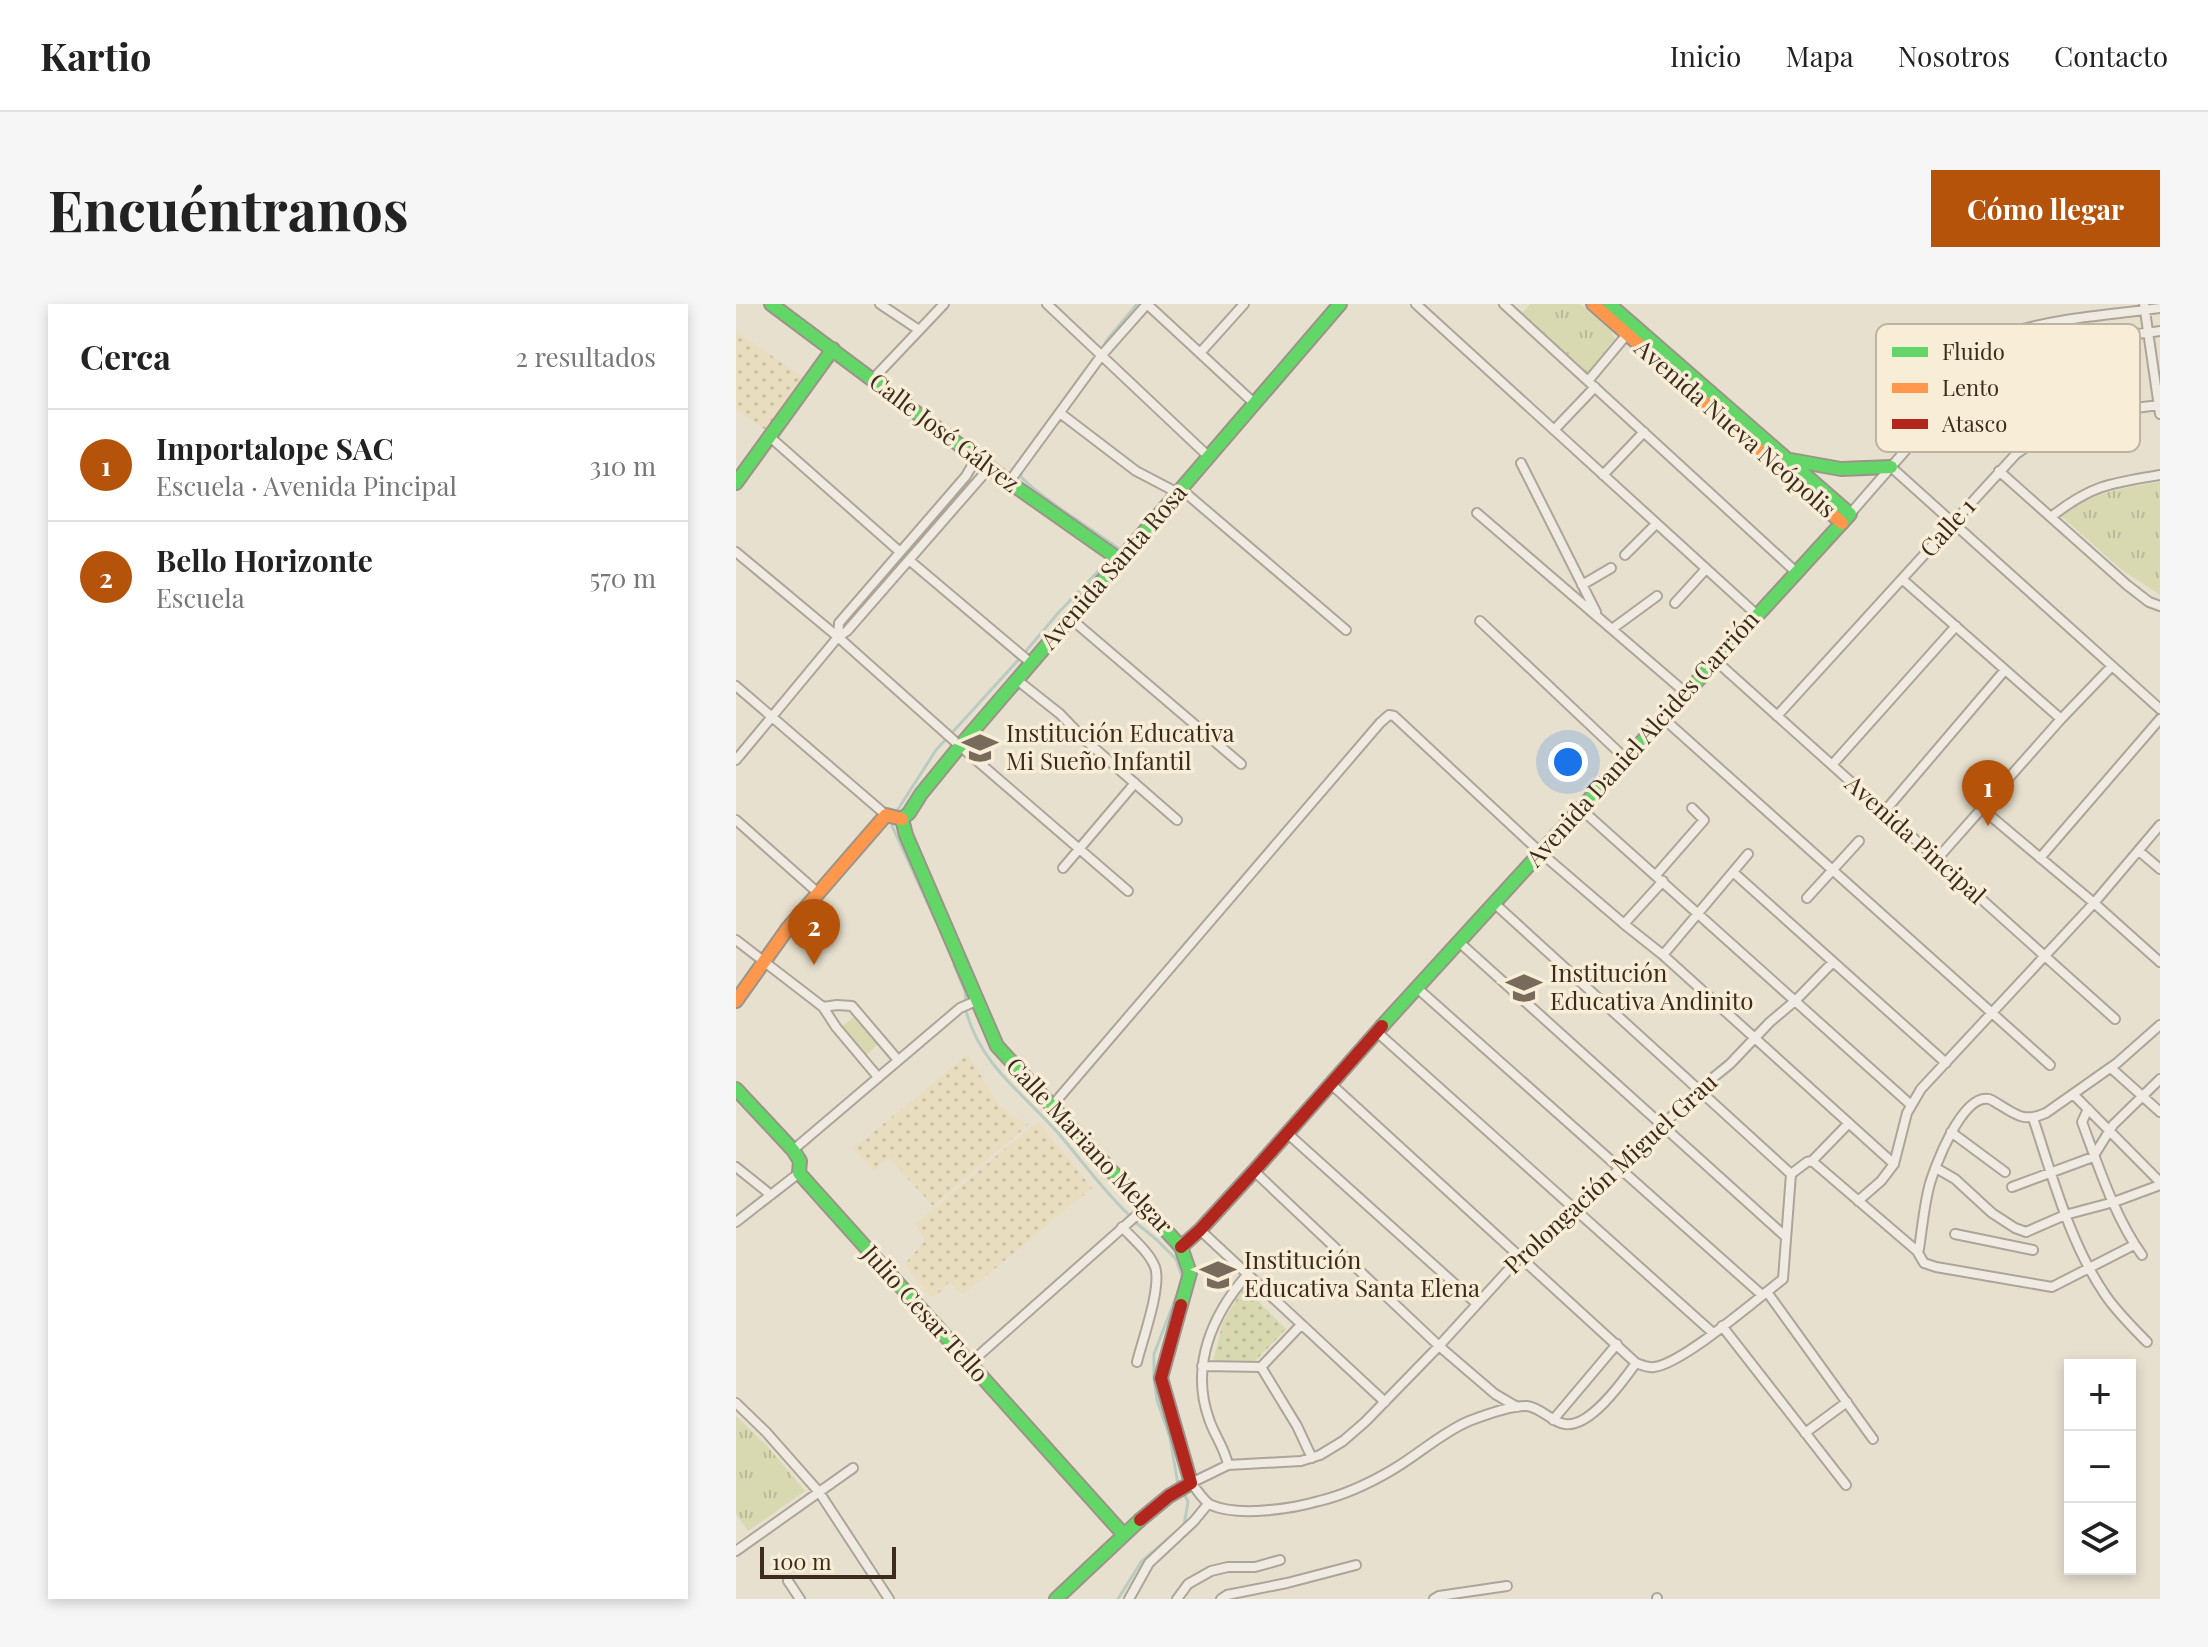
<!DOCTYPE html>
<html lang="es">
<meta charset="utf-8">
<style>
:root{--surface:#fff;--page:#f6f6f6;--text:#222;--muted:#767676;--line:#e0e0e0;--accent:#b45309}
body{margin:0;font-family:"Playfair Display",serif;background:var(--page);color:var(--text)}
.controls{position:absolute;right:24px;bottom:24px;display:grid;overflow:hidden;border-radius:0px;box-shadow:0 4px 12px #0003}
.controls button{width:72px;height:72px;display:grid;place-items:center;padding:0;border:0;border-bottom:2px solid var(--line);background:var(--surface);color:var(--text);font:40px sans-serif}
.scale{position:absolute;left:24px;bottom:20px;width:136px;box-sizing:border-box;padding-left:8px;border:4px solid #3d2c1e;border-top:0;font-size:22px;line-height:28px;white-space:nowrap;color:#3d2c1e;-webkit-text-stroke:6px #f8edd6;paint-order:stroke}
.you{position:absolute;left:832px;top:458px;width:28px;height:28px;margin:-20px;border:6px solid #fff;border-radius:50%;background:#1a73e8;box-shadow:0 0 0 12px #1a73e833}
.badge{display:grid;place-items:center;width:52px;height:52px;border-radius:50%;background:var(--accent);color:#fff;font-size:26px;font-weight:700}
.pin{position:absolute;translate:-50% -66px;filter:drop-shadow(0 2px 4px #0008)}
.pin::after{content:'';position:absolute;top:42px;width:28px;height:24px;background:inherit;clip-path:polygon(0 0,100% 0,50% 100%)}
.list{margin:0;padding:0;list-style:none}
h2{display:flex;justify-content:space-between;align-items:center;height:104px;margin:0;padding:0 32px;font-size:34px}
h2 small{font-size:26px;font-weight:400;color:var(--muted)}
.list li{display:grid;grid-template-columns:52px 1fr auto;gap:24px;align-items:center;box-sizing:border-box;height:112px;padding:0 32px;border-top:2px solid var(--line)}
.list b{display:block;font-size:30px;white-space:nowrap}
.list p{margin:0;font-size:26px;white-space:nowrap;color:var(--muted)}
.list em{font-size:26px;font-style:normal;color:var(--muted)}
.icon{flex:none;width:44px;height:44px;fill:none;stroke:currentColor;stroke-width:2;stroke-linecap:round;stroke-linejoin:round}
.map{position:relative;flex:none;width:1424px;height:1295px;overflow:hidden;border-radius:0px}
header{display:flex;align-items:center;gap:48px;box-sizing:border-box;height:112px;padding:0 40px;background:var(--surface);border-bottom:2px solid var(--line)}
header strong{font-size:38px}
nav{display:flex;gap:44px;margin-inline-start:auto;font-size:28px}
.intro{display:flex;align-items:center;justify-content:space-between;box-sizing:border-box;height:192px;padding:0 48px}
h1{margin:0;font-size:56px}
.button{padding:20px 36px;border-radius:0px;background:var(--accent);color:#fff;font-size:28px;font-weight:700}
main{display:flex;gap:48px;padding:0 48px}
aside{flex:1;background:var(--surface);border-radius:0px;box-shadow:0 4px 12px #0003}
.map>svg:first-child{display:block}
.farmland{fill:url(#farmland-dots)}
.grass{fill:url(#grass-dots)}
.park{fill:url(#park-tufts)}
.garden{fill:#d8d8b1}
.lines{fill:none;stroke-linecap:round;stroke-linejoin:round}
.stream{stroke:#baccc1;stroke-width:3}
.street-casing{stroke:#ada598;stroke-width:12}
.fast-casing{stroke:#9c9488;stroke-width:16}
.slow-casing{stroke:#9c9488;stroke-width:16}
.jam-casing{stroke:#9c9488;stroke-width:16}
.street{stroke:#efeae2;stroke-width:8}
.fast{stroke:#63d668;stroke-width:12}
.slow{stroke:#ff974d;stroke-width:12}
.jam{stroke:#b3261e;stroke-width:12}
.labels{text-anchor:middle;stroke-width:7;stroke-linejoin:round;paint-order:stroke}
.street-label{font-size:24px;fill:#3d2c1e;stroke:#f8edd6}
.poi-label{font-size:24px;fill:#3d2c1e;stroke:#f8edd6;text-anchor:start}
.key{fill:#f8edd6;stroke:#c0b39f;stroke-width:2}
.key-label{font-size:22px;fill:#3d2c1e}
</style>
<header>
<strong>Kartio</strong>
<nav><a>Inicio</a><a>Mapa</a><a>Nosotros</a><a>Contacto</a></nav>
</header>
<div class="intro"><h1>Encuéntranos</h1><a class="button">Cómo llegar</a></div>
<main>
<aside>
<h2>Cerca<small>2 resultados</small></h2>
<ul class="list">
<li><span class="badge">1</span><div><b>Importalope SAC</b><p>Escuela · Avenida Pincipal</p></div><em>310 m</em></li>
<li><span class="badge">2</span><div><b>Bello Horizonte</b><p>Escuela</p></div><em>570 m</em></li>
</ul>
</aside>
<div class="map">
<svg width="1424" height="1295" viewBox="0 0 1424 1295">
<defs>
<pattern id="farmland-dots" width="8" height="8" patternUnits="userSpaceOnUse" patternTransform="scale(2)"><rect width="8" height="8" fill="#e8debf"/><path d="M2 2h.1M6 6h.1" fill="none" stroke="#c8bfa4" stroke-width="1.8" stroke-linecap="round"/></pattern>
<pattern id="grass-dots" width="8" height="8" patternUnits="userSpaceOnUse" patternTransform="scale(2)"><rect width="8" height="8" fill="#d8d8b1"/><path d="M2 2h.1M6 6h.1" fill="none" stroke="#baba98" stroke-width="1.8" stroke-linecap="round"/></pattern>
<pattern id="park-tufts" width="24" height="20" patternUnits="userSpaceOnUse" patternTransform="scale(2)"><rect width="24" height="20" fill="#d8d8b1"/><path d="M3 7l-1-3M5 7V3M7 7l1-3M15 17l-1-3M17 17v-4M19 17l1-3" fill="none" stroke="#baba98"/></pattern>
</defs>
<rect width="100%" height="100%" fill="#e7e0cf"/>
<path class="farmland" d="M0,26l67,48 -36,53 -31,-21z
M232,750l31,52 29,19 -95,81 -44,-48 -16,13 -20,-22z
M302,817l54,67 -129,107 -14,-13 -13,14 -5,1 -27,-32 21,-24 -10,-17z"/>
<path class="grass" d="M508,983l42,42 -32,33 -41,-1 10,-39z"/>
<path class="park" d="M794,0h50l31,27 4,8 -27,34 -66,-60z
M1424,178v113l-38,-25 -61,-54c35,-25 58,-27 99,-34z
M0,1112l32,31 37,44 -57,40 -12,-17z"/>
<path class="garden" d="M120,711l24,27 -15,14 -25,-28z"/>
<g class="lines">
<path class="stream" d="M367,44l4,-8 30,-36
M285,167v6c29,28 66,48 98,72l-2,3
M290,347l33,-39 51,-53
M214,431l70,-77
M159,510l41,-64 11,-12
M156,522l44,95
M218,661l11,26 1,12
M230,707c15,55 57,82 93,123 23,27 44,56 69,80
M399,918l21,17 20,20 7,20 -29,75v25l3,21 13,38 8,46
M382,1295l23,-37 43,-37 4,-23 -5,-11"/>
<g class="street-casing">
<path id="street" d="M144,0l39,26
M311,0l162,153
M411,0l108,100
M680,0l341,311
M768,0l292,268
M1408,0l16,110
M1277,28c48,-15 97,-17 147,-24
M464,49l44,-49
M136,76l72,-76
M852,77l41,-49
M324,109l76,58 42,22
M818,126l41,-43
M34,133l129,114
M785,159l75,149
M1155,163l269,242
M1263,167l128,114 22,17 11,4
M867,171l41,-43
M273,178l92,-126 46,-52
M445,185l165,141
M741,209l209,180
M1114,210l122,-140c55,-39 124,-33 188,-43
M1315,213c40,-32 60,-34 109,-42
M0,248l102,85 122,109 168,145
M889,251l31,-31
M173,256l122,103
M1166,275l159,140 51,-53
M846,281l29,-17
M939,299l31,-34
M334,314l171,146
M744,317l146,138
M876,325l45,-33
M102,333l1,-14 127,-147 11,-19
M979,356l400,359
M281,376l43,34 24,25 93,81
M0,382l150,129
M1041,412l239,-262c50,-35 83,-42 143,-49
M927,414l387,347
M0,456l102,-123 9,-6 143,-164
M1096,461l124,-139
M1245,504l113,95 66,59
M845,505l330,296
M1148,508l121,-142
M0,516l81,72
M1403,547l21,18
M1304,554l120,-139
M1201,555l124,-140
M327,564l72,-85
M997,568l213,191
M920,571l48,-55 -12,-12
M1071,594l52,-57
M758,599l297,271
M888,620l39,31 85,-101
M0,636l87,67 13,20 42,50
M723,638l327,295
M927,651l231,209
M680,683l346,308
M87,703l14,-2 15,1 46,54
M641,728l336,301
M1375,764l49,44
M595,780l305,279c6,2 11,5 18,4 28,-3 103,-68 129,-88l8,-105 16,-12 5,-1 105,90 7,12 12,4 116,20 82,-42
M1337,790l87,88
M315,803l329,-384 9,-8 5,1 146,136 84,72 39,-43
M1352,805l-6,13c16,43 33,96 60,133
M1297,814c20,60 37,126 73,178 12,17 27,32 41,46
M1215,828l54,40
M551,829l189,170
M57,846l167,-142 16,-7
M1076,857l37,-38
M0,863l35,28
M1200,864l19,11 37,34 23,15 11,4 39,-17 49,-13 46,-17
M518,867l185,175 56,48 22,13
M1276,883l81,-30 20,-32 47,-46
M1122,897l23,-20 13,-17 13,-51 14,-24 173,-186 66,-78
M0,918l63,-49
M386,923c11,12 27,25 33,40 7,20 -13,74 -18,95
M464,926l185,172
M1219,930l78,16
M1181,947l2,-2c3,-20 5,-42 10,-62 5,-19 33,-94 60,-88 4,1 7,4 11,6 17,11 26,17 46,8l71,-50 43,-38
M1031,988l106,147
M986,1022l124,159
M900,1059c-13,18 -46,65 -71,61 -14,-2 -23,-16 -38,-18 -14,-1 -45,10 -58,15 -28,12 -51,34 -77,49 -22,13 -48,25 -73,31 -28,8 -81,16 -108,4 -8,-4 -14,-16 -20,-22l37,-18 73,-4 19,-6 23,-14 22,-19 74,-76 81,-89 20,-12 23,-20 135,-135 32,-26 40,-42 25,-21 38,-39
M233,1060l177,-157
M466,1062l59,1 40,-42
M525,1063l36,59 15,32
M0,1099l30,29 53,60 70,107
M817,1116l64,-76
M1069,1129l42,-31
M492,1161c-3,-17 -14,-30 -19,-46 -19,-53 3,-104 38,-144
M0,1247l117,-83
M52,1277l12,18
M921,1294v1
M393,1295l20,-36 45,-42 14,-17
M441,1295l11,-15 23,-13 17,-4h27l25,-7
M485,1295l6,-4 60,-12 69,-18
M698,1295l5,-3 68,-10"/>
</g>
<g class="fast-casing">
<path id="fast" d="M35,0l238,178 111,78
M1055,156l50,9 50,-2
M0,179l97,-134
M166,515l4,16 91,211 184,201 9,26 -9,32
M166,515l7,-6 12,-19 39,-48 380,-442
M646,722l468,-512 -241,-210
M0,785l57,61 7,11 -1,12 325,362
M320,1295l84,-79"/>
</g>
<g class="slow-casing">
<path id="slow" d="M857,0l249,219
M0,697l52,-73 98,-113 16,4"/>
</g>
<g class="jam-casing">
<path id="jam" d="M445,943l19,-17 54,-59 128,-145
M404,1216l29,-24 22,-13 -30,-105 20,-73"/>
</g>
<use href="#street" class="street"/>
<use href="#fast" class="fast"/>
<use href="#slow" class="slow"/>
<use href="#jam" class="jam"/>
</g>
<defs>
<g id="school-bare" transform="scale(2.76)"><path d="M0-5L7-2L0 1L-7-2ZM-4 1L0 2.5L4 1V4Q0 6-4 4Z" fill="#786b5c" stroke="#f8edd6" stroke-width="2.5" paint-order="stroke"/></g>
</defs>
<g fill-rule="evenodd">
<use href="#school-bare" x="244" y="444"/>
<use href="#school-bare" x="788" y="684"/>
<use href="#school-bare" x="482" y="971"/>
</g>
<g class="labels">
<g class="street-label">
<text transform="translate(999 125) rotate(41)" y="8">Avenida Nueva Neópolis</text>
<text transform="translate(208 129) rotate(37)" y="8">Calle José Gálvez</text>
<text transform="translate(1212 224) rotate(-48)" y="8">Calle 1</text>
<text transform="translate(378 263) rotate(-49)" y="8">Avenida Santa Rosa</text>
<text transform="translate(907 435) rotate(-48)" y="8">Avenida Daniel Alcides Carrión</text>
<text transform="translate(1179 536) rotate(42)" y="8">Avenida Pincipal</text>
<text transform="translate(353 842) rotate(47)" y="8">Calle Mariano Melgar</text>
<text transform="translate(875 870) rotate(-43)" y="8">Prolongación Miguel Grau</text>
<text transform="translate(189 1010) rotate(48)" y="8">Julio Cesar Tello</text>
</g>
<g class="poi-label">
<text x="270" y="438">Institución Educativa<tspan x="270" dy="28">Mi Sueño Infantil</tspan></text>
<text x="814" y="678">Institución<tspan x="814" dy="28">Educativa Andinito</tspan></text>
<text x="508" y="965">Institución<tspan x="508" dy="28">Educativa Santa Elena</tspan></text>
</g>
</g>
<rect x="1140" y="20" width="264" height="128" rx="12" class="key"/>
<rect x="1156" y="43" width="36" height="10" fill="#63d668"/>
<rect x="1156" y="79" width="36" height="10" fill="#ff974d"/>
<rect x="1156" y="115" width="36" height="10" fill="#b3261e"/>
<g class="key-label">
<text x="1206" y="56">Fluido</text>
<text x="1206" y="92">Lento</text>
<text x="1206" y="128">Atasco</text>
</g>
</svg>
<div class="controls">
<button>+</button>
<button>−</button>
<button><svg class="icon" aria-label="layers" viewBox="0 0 24 24"><path d="M12 4l9 5-9 5-9-5zM3 14l9 5 9-5"/></svg></button>
</div>
<div class="scale">100 m</div>
<div class="you"></div>
<div class="pin badge" style="left:1252px;top:522px">1</div>
<div class="pin badge" style="left:78px;top:661px">2</div>
</div>
</main>
